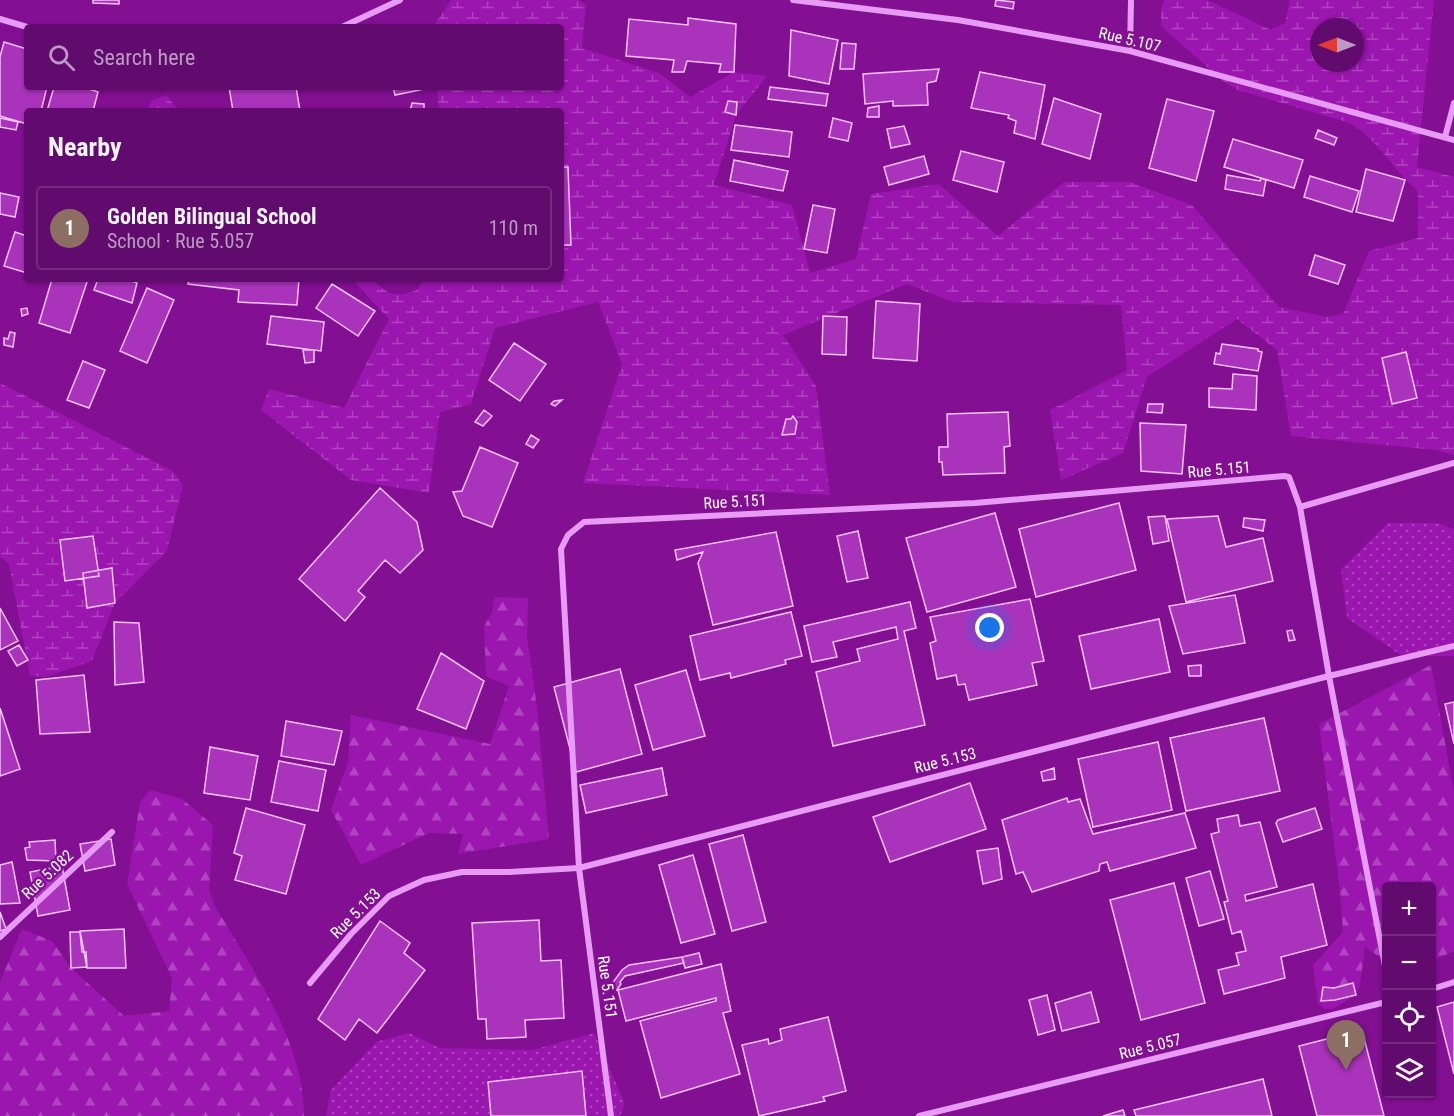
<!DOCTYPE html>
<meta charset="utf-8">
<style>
:root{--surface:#620b6e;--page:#6b1976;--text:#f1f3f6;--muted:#bb9bc2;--line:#762b81;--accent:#5eff63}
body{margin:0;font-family:"Roboto Condensed",sans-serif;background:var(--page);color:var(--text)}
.controls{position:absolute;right:18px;bottom:18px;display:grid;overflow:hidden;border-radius:6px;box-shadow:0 2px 4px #0004}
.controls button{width:54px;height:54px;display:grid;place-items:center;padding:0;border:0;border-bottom:2px solid var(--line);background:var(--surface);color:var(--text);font:30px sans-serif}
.compass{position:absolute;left:1310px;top:18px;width:54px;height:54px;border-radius:50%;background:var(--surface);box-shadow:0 2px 4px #0004;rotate:270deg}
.you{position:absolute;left:990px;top:628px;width:21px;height:21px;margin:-15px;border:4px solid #fff;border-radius:50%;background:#1a73e8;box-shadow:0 0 0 9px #1a73e833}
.badge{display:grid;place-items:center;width:39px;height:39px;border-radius:50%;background:var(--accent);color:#fff;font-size:20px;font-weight:700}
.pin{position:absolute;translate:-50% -50px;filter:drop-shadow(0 2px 3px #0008)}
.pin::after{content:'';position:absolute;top:32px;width:21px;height:18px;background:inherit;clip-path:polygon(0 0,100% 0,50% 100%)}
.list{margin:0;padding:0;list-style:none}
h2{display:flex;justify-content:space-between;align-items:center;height:78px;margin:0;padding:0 24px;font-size:26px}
h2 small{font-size:20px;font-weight:400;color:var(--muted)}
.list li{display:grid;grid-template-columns:39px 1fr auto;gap:18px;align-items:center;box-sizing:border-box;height:84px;margin:0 12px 12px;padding:0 12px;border:2px solid var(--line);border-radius:6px}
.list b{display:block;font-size:22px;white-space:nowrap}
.list p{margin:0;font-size:20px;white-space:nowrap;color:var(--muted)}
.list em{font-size:20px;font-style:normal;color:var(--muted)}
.icon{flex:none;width:33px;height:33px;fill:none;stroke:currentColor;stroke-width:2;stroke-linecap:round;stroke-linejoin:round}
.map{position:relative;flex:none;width:1454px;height:1116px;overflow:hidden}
.search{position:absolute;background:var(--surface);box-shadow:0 2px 4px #0004;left:24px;top:24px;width:540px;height:66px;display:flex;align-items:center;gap:15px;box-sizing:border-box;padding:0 21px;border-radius:6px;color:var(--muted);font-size:22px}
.panel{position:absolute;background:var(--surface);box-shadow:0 2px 4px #0004;left:24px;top:108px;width:540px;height:174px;border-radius:6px}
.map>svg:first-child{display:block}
.grass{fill:url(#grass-dots)}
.forest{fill:url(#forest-firs)}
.wetland{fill:url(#wetland-marsh);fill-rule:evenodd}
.building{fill:#a3b;stroke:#f6c3fe;stroke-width:1.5}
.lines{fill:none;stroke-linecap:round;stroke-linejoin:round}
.street{stroke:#e89bf4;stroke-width:6}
.labels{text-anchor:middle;stroke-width:5;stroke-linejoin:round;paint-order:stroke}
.street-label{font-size:16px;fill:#fff;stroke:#830f93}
</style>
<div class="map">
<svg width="1454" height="1116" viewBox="0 0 1454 1116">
<defs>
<pattern id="grass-dots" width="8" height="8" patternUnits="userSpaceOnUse" patternTransform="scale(1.5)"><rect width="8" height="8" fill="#9a16ae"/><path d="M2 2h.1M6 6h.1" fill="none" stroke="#ae45be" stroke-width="1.8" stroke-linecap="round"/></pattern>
<pattern id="forest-firs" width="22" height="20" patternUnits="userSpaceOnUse" patternTransform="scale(1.5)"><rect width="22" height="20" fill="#9a16ae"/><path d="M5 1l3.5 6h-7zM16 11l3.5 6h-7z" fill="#ae45be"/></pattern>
<pattern id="wetland-marsh" width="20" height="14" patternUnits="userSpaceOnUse" patternTransform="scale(1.5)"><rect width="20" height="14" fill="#9a16ae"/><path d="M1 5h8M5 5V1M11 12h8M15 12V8" fill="none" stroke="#ae45be"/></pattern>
</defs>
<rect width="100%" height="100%" fill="#830f93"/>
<path class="grass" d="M1388,523h49l17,6v127h-52l-55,-38 -6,-49z
M409,1033l31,15 92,2 62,-17 31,71 -5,12h-294l5,-26 45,-48z"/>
<path class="forest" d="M495,597l33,1 -1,38 10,72 12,131 -91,15 5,-20 -34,-1 -68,32 -30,-55 17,-48 3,-47 139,29 19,-58 -23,-10 -2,-49 8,-15z
M1431,665l23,128v158l-22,10v-75h-46v75l-21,-14 -5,38 -4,10 -23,14h-8l-7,-5 -5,-39 30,-33 -3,-41 -21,-167z
M150,790l32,9 31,26 -4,65 6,16c37,63 89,135 89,210h-304v-134l22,-53 30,12 19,27 53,48 45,-5 3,-33 -45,-94 13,-82z"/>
<path class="wetland" d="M451,0h128l7,5 -4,43 77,25 31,24 44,-25 33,4 -31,39 -22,70 78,20 18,68 46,-14 15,-65 68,-10 59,52 66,-54h66l62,23 87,102 48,10 16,-3 26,-63 49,-13v-47c-25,-21 -40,-51 -68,-68l-112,-33 -15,-9 -62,-55v-17l3,-9h43l64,30 14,-7 5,-23h144l-17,167 37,10v278l-17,-5 -146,-14 -14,-86 -40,-31 -90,58 -24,76 -62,27 -11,-70 77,-40 -6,-65 -168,-3 -46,-18 -124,51 33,51 14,109 -247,-12 39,-119 -24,-62 -103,26 -24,76 -31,8 -11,81 -78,-13 -90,-70 8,-21 75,19 45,-89 -37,-40h20c17,17 23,19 45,11l6,-11h138v-168h-122l-2,-24h124v-60h-128zM1319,27h36v36h-36z
M166,95l13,16h-32l4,-10z
M0,383l173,88 10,14 -16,66 -52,52 -23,58 -46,16 -16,-1 -21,-112 -9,-7z"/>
<path class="building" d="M93,0h26v4l-26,-1z
M996,0l18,2 -1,7 -18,-3z
M688,18l48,6 -2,48h-15l2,-8 -34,-3 -3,11h-12l2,-12 -48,-4 3,-37 59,6z
M791,30l47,10 -9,44 -40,-8z
M4,42l23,7v38h20l-6,24h-14v13l-27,-8v-59z
M842,43l14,1 -2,25h-14z
M939,69l-3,12 -9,2 1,22 -35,1v-5l-28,3 -2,-30z
M980,72l65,13 -10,54 -21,-6 2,-12 -8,-3 1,-3 -38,-7z
M54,87h29l15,5 -5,19h-46z
M229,87h67l4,24h-67z
M393,87h37v1l-35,7z
M770,87l58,7 -2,12 -58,-7z
M1054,98l47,16 -11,45 -48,-15z
M1167,99l47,12 -18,70 -47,-13z
M728,101l9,1 -1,13 -11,-3z
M412,103l12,1v7h-14z
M879,106v11h-12l1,-9z
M0,118l18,4 -2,8 -16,-3z
M833,118l19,5 -4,18 -19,-4z
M735,125l57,7 -3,25 -58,-7z
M904,126l6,18 -19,4 -4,-19z
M1318,130l19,8 -3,7 -19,-7z
M1233,139l70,21 -9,28 -70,-21z
M961,151l43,11 -7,30 -44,-12z
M924,156l5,18 -40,11 -5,-18z
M734,160l54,11 -5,20 -53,-10z
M561,167h7l3,78h-10z
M1366,169l39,11 -12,41 -37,-9z
M1227,175l33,6 1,-3 5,2 -3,16 -38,-7z
M1310,176l49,15 -7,21 -48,-15z
M0,193l19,4 -4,20 -15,-3z
M813,205l22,4 -8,44 -23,-4z
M15,232l12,4v37l-23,-7z
M1315,255l30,10 -7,19 -29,-9z
M52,279h36l-18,54 -31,-10z
M98,279h29l10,4 -5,20 -38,-13z
M189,279h122h-12l-2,26 -59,-3 1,-12 -51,-6z
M332,284l43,27 -17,25 -42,-28z
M147,288l27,12 -27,63 -27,-12z
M876,301l44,3 -3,57 -44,-3z
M27,308l1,6 -6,2 -1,-7z
M271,316l53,6 -3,29 -54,-7z
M823,316l24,1 -1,38 -24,-1z
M10,332l5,1 -2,14 -9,-2v-7l4,1z
M514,343l32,21 -26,37 -31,-21z
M1222,344l36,5v2l4,1 -4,19 -44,-7 2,-11 4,1z
M303,350h11v12l-9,1z
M1406,352l11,46 -25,6 -10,-46z
M83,361l22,9 -16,38 -22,-8z
M1233,374l24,2 -1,34 -47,-3v-19l23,1z
M562,400l-7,6 -4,-2 3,-3z
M1148,404h15l-1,9 -15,-1z
M484,410l8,6 -9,10 -8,-4z
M1008,412l2,34 -6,1 1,26 -62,2 -1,-13h-3v-15h9l-1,-33z
M793,416l4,6 -2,12 -13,1 4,-16h5z
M1140,423l46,2 -4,49 -41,-3z
M531,435l8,5 -6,8 -7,-4z
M480,447l38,16 -26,64 -29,-11 -10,-24 9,-1z
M380,488l37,34 6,28 -23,23 -15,-13 -27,31 7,6 -20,24 -46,-42z
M1119,503l17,67 -100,27 -17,-68z
M995,513l21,74 -89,25 -21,-74z
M1165,516l4,25 -16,3 -5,-27z
M1218,516l8,31 37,-9 10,43 -87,21 -19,-83z
M1244,518l21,2 -2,11 -20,-4z
M858,531l10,47 -21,4 -10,-46z
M776,532l17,74 -80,19 -15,-62 5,-11 -26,8 -2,-10z
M93,536l6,40 -34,5 -5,-41z
M112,568l3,35 -28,5 -4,-35z
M1235,595l10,48 -62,11 -14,-48z
M1030,599l14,62 -12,2 5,22 -68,15 -4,-16 -7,1 -2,-10 -19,4 -7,-36 6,-2 -6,-24z
M910,602l6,26 -12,3 21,94 -92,21 -17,-74 44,-11 -3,-12 41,-10 -2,-12 -63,15 4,15 -25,5 -8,-36z
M0,608l18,33 -18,9z
M791,612l11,44 -17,4 1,4 -55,14 -1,-5 -30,7 -10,-44z
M1159,619l11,53 -79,17 -12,-53z
M114,622l25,1 5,59 -29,3z
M1292,630l3,10 -6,1 -2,-10z
M19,645l9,15 -11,6 -9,-15z
M441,653l43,28 -18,48 -49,-20z
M1201,665v11h-12l-1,-10z
M620,669l22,85 -66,18 -22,-85z
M686,670l19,66 -52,14 -18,-65z
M84,675l6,57 -50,2 -4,-54z
M1454,702v42l-9,-40z
M0,708l20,61 -20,7z
M1264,718l16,73 -94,20 -16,-73z
M286,721l56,10 -8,34 -53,-9z
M1158,742l14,68 -79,17 -15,-68z
M210,747l48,9 -8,44 -46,-7z
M279,761l47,9 -8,41 -47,-9z
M662,768l5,27 -81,18 -6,-28z
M1054,768l1,11 -12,2 -2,-9z
M970,783l16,46 -96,33 -17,-45z
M1067,798l1,4 12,-3 13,35 92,-21 11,35 -86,23 -3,-9 -7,2 -1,7 -67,21 -9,-20 -7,2 -14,-54z
M246,808l59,17 -19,69 -51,-14 7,-24 -8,-3z
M1315,808l7,21 -39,13 -7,-19 2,-3z
M1238,815l2,11 20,-4 17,65 -32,8 1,6 67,-17 14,61 -46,12 4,21 -61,16 -6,-24 21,-5 -3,-12 10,-2 -5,-20 -9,3 -8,-32 4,-1 -17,-67 8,-2 -2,-13z
M743,835l23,87 -34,9 -23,-87z
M111,839l4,26 -30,6 -5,-27z
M55,840l1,21 -29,-1 -2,-12 5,-1 -1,-5z
M998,848l4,31 -19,5 -6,-33z
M693,855l22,79 -34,9 -22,-78z
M12,862l8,41 -20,1v-39z
M62,866l8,44 -32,6 -8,-44z
M1210,871l14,48 -25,7 -13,-48z
M1174,883l31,120 -64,17 -31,-120z
M0,912l6,17 -6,2z
M539,920l2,41 20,-1 3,58 -39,2 1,17 -39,2 -1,-20h-8l-6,-96z
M380,921l30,22 -6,10 21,17 -48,63 -18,-14 -14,21 -27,-21z
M124,929l2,39h-39l-7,-37z
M70,932h10l2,20h4l1,15 -16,1z
M699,953l3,11 -17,4 -3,-11z
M682,957l2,6 -59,13 -5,6 1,2 -4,6h-3l-3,-5 11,-15 7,-5z
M721,964l10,47 -8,2 17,61 -79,24 -21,-77 76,-20v-3l-90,23 -8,-31z
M1353,983l3,12 -21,5 -14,1 2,-14 11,1z
M1091,992l8,30 -37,9 -7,-28z
M1047,995l8,35 -17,5 -9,-35z
M1454,1002v72l-17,-67z
M828,1017l18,74 -23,6 2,4 -66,15 -17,-71 26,-6 1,5 13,-4 -2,-11z
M1362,1030l22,86h-67l-18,-70z
M582,1071l4,45h-95l-3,-34z
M1263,1079l9,37h-136l-2,-6z
M1123,1110l2,6h-22z"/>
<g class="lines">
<path class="street" d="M793,0l165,20 172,31 324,89
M0,19l27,8
M342,27l58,-27
M1130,51l1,-51
M1445,137l9,-34
M1300,507l154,-44
M0,937l112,-105
M310,983l41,-49 38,-38 35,-16 38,-8h47l70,-4 750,-192 57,295
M1432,989l22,-7
M611,1116l-32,-248 -18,-319 7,-14 16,-13 391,-19 309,-27 5,1 11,30 29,169 125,-30
M919,1116l467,-114"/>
</g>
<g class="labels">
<g class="street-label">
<text transform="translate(1130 39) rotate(13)" y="6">Rue 5.107</text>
<text transform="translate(1219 469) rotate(-5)" y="6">Rue 5.151</text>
<text transform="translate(735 501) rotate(-3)" y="6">Rue 5.151</text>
<text transform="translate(945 760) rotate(-14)" y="6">Rue 5.153</text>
<text transform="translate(47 874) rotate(-43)" y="6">Rue 5.082</text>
<text transform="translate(355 913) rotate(-45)" y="6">Rue 5.153</text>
<text transform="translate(608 987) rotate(82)" y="6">Rue 5.151</text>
<text transform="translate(1150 1046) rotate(-14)" y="6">Rue 5.057</text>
</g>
</g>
</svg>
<div class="controls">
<button>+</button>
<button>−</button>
<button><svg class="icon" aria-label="locate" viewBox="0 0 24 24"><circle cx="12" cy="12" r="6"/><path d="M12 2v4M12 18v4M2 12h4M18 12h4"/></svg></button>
<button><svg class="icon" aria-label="layers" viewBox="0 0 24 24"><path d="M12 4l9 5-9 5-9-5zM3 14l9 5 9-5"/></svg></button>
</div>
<svg class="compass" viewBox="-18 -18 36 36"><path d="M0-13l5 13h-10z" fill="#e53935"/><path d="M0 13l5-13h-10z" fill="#bb9bc2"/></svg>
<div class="you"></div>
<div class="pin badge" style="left:1346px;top:1070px;background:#8d6e63">1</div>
<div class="search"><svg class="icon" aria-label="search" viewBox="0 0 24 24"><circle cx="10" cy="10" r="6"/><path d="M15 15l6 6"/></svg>Search here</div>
<section class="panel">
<h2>Nearby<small></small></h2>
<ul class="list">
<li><span class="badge" style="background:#8d6e63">1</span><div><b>Golden Bilingual School</b><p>School · Rue 5.057</p></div><em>110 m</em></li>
</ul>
</section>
</div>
